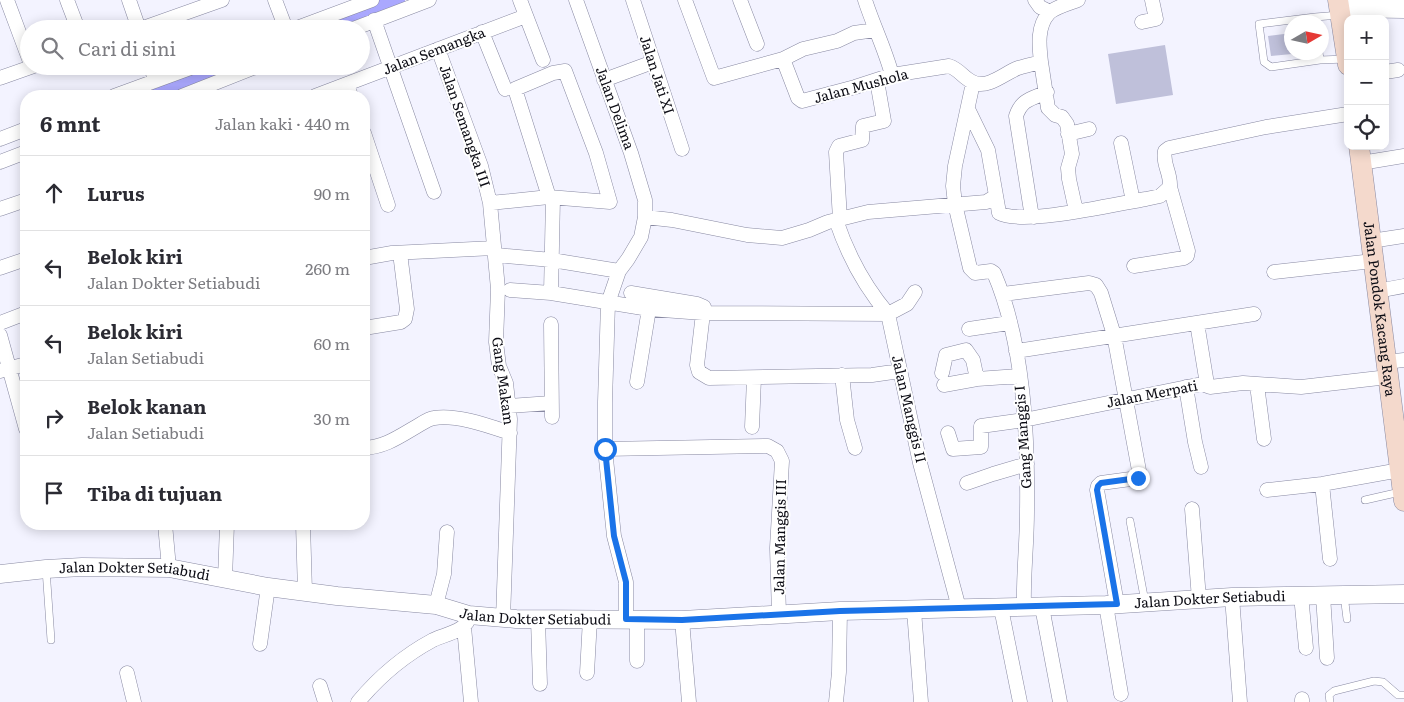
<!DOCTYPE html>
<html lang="id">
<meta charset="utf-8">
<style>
:root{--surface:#fff;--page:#f2f2f3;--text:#2b2b33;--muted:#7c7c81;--line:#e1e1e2}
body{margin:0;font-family:Literata,serif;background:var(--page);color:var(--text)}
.controls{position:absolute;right:15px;top:15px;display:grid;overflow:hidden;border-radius:10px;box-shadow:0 2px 12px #0003}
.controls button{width:45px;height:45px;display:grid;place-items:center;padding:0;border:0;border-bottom:1px solid var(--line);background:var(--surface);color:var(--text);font:25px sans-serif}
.compass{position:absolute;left:1284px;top:15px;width:45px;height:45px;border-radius:50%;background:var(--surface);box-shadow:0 2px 12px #0003;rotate:81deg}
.stop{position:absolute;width:15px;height:15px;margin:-11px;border:4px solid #1a73e8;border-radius:50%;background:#fff}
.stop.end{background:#1a73e8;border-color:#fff;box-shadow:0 1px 5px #0008}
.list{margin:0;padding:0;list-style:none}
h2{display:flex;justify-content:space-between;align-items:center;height:65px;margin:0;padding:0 20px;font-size:21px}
h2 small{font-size:16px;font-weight:400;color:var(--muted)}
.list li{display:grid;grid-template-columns:32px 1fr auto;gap:15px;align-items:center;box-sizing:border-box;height:75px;padding:0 20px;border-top:1px solid var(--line)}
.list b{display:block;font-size:19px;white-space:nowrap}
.list p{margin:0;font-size:16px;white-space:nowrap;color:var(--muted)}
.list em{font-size:16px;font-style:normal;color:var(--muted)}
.icon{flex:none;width:28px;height:28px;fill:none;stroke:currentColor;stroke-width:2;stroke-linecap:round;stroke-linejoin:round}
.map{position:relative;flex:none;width:1404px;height:702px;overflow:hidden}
.search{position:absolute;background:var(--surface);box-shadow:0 2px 12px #0003;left:20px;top:20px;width:350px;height:55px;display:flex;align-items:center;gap:12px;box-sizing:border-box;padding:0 18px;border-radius:28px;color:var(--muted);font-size:19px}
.panel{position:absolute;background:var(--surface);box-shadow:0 2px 12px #0003;left:20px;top:90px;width:350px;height:440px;border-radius:20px}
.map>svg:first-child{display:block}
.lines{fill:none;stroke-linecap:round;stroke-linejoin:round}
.river{stroke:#aaa8fe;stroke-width:22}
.building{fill:#bfc0da}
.service-casing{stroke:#8889a2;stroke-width:8}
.minor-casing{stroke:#8889a2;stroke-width:15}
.tertiary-casing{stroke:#8889a2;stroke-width:19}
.secondary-casing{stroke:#8889a2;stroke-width:21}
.service{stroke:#fff;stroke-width:7}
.minor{stroke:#fff;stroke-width:14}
.tertiary{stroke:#fff;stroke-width:18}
.secondary{stroke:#f4d9cc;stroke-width:20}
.route{stroke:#1a73e8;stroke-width:6}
.labels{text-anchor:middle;stroke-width:4;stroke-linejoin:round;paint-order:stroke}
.street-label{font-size:14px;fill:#0c0c14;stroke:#fff}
</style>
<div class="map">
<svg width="1404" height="702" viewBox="0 0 1404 702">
<rect width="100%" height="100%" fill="#f3f3ff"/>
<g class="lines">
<path class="river" d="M321,29l73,-29
M143,96l81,-30"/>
</g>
<path class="building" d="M1292,33v21l-21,2 -3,-20z
M1165,45l8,50 -57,9 -8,-50z"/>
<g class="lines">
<g class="service-casing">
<path id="service" d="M1315,17l25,-2
M1316,22l-1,-5 -56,7 5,38 7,5 49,-7 26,-1
M1319,52l1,8
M1365,500l35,-8
M1130,521l15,81
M46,569l5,71
M1344,595l3,24
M1330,702l-1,-7 5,-4 40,-10 9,1 15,13h6"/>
</g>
<g class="minor-casing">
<path id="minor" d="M7,0l22,59
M67,0l11,29
M129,0l10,29
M275,0l11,29
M520,0l23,60
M576,0l55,153 14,47v17l-4,20 -13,22 -9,12 -11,32 -3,99v47l9,87 12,46v37
M633,0l49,149
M685,0l29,78 69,-19 20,-10 34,-8 17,-8 21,-3
M740,0l17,44
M865,0c8,25 20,49 27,75
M1035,0l5,7 10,5
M374,20l60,172
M1142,22l14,-3 -4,-19
M140,29l82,-29
M294,29l78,-29
M353,29l76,-29
M482,32l23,57
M438,49l43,117 9,37 8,86 -2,53 3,24 7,17 4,36 -7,200
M783,59l15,39 4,3 53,-14 37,-12 57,-9c12,4 14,13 26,17 14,5 30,-10 43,-15 7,-2 15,-4 23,-6 -2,-17 -4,-36 8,-49 6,-6 21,-10 29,-13
M1041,62l7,46 7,7 7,2 5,7 5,30 -4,14 1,11 7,32
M151,66l4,15
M1385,72l13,-2
M0,78l34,-12
M604,80l49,-18
M973,83l-18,83 -2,20 2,18 15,64 5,5 16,-2 3,2c30,70 34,163 33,239 0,32 -4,64 -3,95
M347,84l4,12
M114,96l82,-30
M182,96l76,-30
M315,96l211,-80
M968,109l20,41 10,57 1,6c23,13 117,-9 147,-14l14,-3 10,-9
M364,133l24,72
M1068,134l21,-5
M0,139l26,-10
M1121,143l12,58
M0,162l26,-10
M1361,163l43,-7
M490,203l59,-6 61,5 -14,-49 -31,-82 -12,2 -38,16 34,108
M0,209l26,-9
M645,217l27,3 75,15 35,3 27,-8 19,-8 40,-10 118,-10 10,-6
M1034,217l-3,-6 -15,-95c6,-17 15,-17 31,-24
M840,219l-4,-67 3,-6 23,-6 1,-14 21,-5 -7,-40
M836,220c11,33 29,67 52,94l32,149 39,145
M1371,241l33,-5
M495,255l57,5 67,11
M364,258l28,-5 102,-5
M1134,266l50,-8 3,-2 1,-5 -18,-64c1,-15 -8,-23 -5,-36l4,-3 97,-21 82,-13
M0,268l26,-9
M1274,272l99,-11
M510,290l41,3 98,16 54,4 185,1 19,-10 8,-12
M1377,291l27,-5
M551,293l2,-95
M631,293l66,11 7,3
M1003,294l86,-11 7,2 5,8 13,42 26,141 -2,2 -37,5 -3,3 -1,4 20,114
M703,313l-6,52 2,7 10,6 163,-3 28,-4
M0,323l26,-10
M1197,323l10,61
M551,324l1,93
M364,328l37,-6 4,-3 2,-10 -7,-56
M969,329l40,-6
M0,335l26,94
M1016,351l238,-37
M1386,362l18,-2
M0,371l26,-7
M942,373l4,-18 20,-5 7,10 4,19 43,-3
M842,375l5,45 8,28
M637,382l12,-73
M944,385l33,-6
M1257,385l7,54
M1186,387l9,55 6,25
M509,406l42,-3
M752,427l2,-49
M948,433l5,16 28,-2v-21l43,-6 178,-36 8,3 33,-4 58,4 87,-10
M364,448c20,-1 33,-10 50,-20 6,-3 13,-9 20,-10 22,-4 55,8 76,15
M605,449l163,-3 9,5 5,10 -5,87 2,66
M967,483l26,-9 34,-10
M1322,484l8,75
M1267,490l55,-6 78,-14
M1192,509l7,90
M165,524l4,44
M303,524l2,68
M225,579l2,-55
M1301,595l5,53
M1323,595l4,63
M1232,597l8,105
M436,605l8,-31 3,-42
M1106,605l15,89
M1042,607l18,95
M1001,608l19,94
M914,610l7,92
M538,619l2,65
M637,619v42
M682,620l7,82
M464,627l7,75
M260,644l8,-57
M127,673l7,29
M587,673l3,-54
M320,686l5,16
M1302,699v3
M358,702c20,-24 47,-47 75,-62 12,-6 36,-9 36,-25
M836,702l3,-30 1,-61"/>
</g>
<g class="tertiary-casing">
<g id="tertiary">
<path d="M1339,8l65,1"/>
<path id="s1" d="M0,574l46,-5 36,-2 87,1 99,19 69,9 99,9 33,10 47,4 166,1 158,-9 266,-6 126,-8 172,-3"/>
</g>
</g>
<g class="secondary-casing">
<g id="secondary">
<path d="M1338,0l10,65"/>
<path id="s2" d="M1359,146l45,355"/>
</g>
</g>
<use href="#service" class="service"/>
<use href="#minor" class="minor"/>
<use href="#tertiary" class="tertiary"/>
<use href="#secondary" class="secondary"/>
</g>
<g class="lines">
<path class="route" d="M605,449l9,87 12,46v37l56,1 158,-9 277,-7 -20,-114 1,-4 3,-3 37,-5"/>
</g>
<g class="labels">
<g class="street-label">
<text transform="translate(434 51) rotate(-21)" y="5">Jalan Semangka</text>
<text transform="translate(657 75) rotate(72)" y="5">Jalan Jati XI</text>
<text transform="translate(861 86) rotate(-15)" y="5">Jalan Mushola</text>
<text transform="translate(615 108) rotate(70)" y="5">Jalan Delima</text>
<text transform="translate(465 126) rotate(71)" y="5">Jalan Semangka III</text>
<text dy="5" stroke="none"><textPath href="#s2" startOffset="164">Jalan Pondok Kacang Raya</textPath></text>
<text transform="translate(503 381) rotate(82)" y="5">Gang Makam</text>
<text transform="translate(1152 394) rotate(-11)" y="5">Jalan Merpati</text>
<text transform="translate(909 409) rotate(77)" y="5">Jalan Manggis II</text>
<text transform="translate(1023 437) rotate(-94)" y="5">Gang Manggis I</text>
<text transform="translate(780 537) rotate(-89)" y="5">Jalan Manggis III</text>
<text dy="5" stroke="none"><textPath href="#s1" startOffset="135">Jalan Dokter Setiabudi</textPath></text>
<text dy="5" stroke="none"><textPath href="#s1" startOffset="1215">Jalan Dokter Setiabudi</textPath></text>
<text dy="5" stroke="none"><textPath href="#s1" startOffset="540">Jalan Dokter Setiabudi</textPath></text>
</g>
</g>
</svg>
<div class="controls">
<button>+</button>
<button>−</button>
<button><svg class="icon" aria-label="locate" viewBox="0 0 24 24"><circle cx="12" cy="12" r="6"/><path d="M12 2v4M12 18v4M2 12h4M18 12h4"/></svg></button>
</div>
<svg class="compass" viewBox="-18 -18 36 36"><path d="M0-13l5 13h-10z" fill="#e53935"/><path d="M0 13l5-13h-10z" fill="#7c7c81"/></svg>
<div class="stop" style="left:605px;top:449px"></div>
<div class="stop end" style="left:1138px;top:478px"></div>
<div class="search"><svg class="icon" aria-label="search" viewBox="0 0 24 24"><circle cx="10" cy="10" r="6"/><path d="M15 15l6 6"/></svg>Cari di sini</div>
<section class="panel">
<h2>6 mnt<small>Jalan kaki · 440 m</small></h2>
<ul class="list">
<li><svg class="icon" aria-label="ahead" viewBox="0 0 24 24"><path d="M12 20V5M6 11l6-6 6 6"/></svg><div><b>Lurus</b></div><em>90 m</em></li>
<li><svg class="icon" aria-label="left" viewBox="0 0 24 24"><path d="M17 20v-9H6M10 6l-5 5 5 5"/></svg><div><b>Belok kiri</b><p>Jalan Dokter Setiabudi</p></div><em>260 m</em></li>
<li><svg class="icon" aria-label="left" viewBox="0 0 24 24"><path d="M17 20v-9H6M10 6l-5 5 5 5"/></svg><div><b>Belok kiri</b><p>Jalan Setiabudi</p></div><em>60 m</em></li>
<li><svg class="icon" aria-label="right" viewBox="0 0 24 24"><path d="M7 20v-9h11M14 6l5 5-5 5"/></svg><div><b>Belok kanan</b><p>Jalan Setiabudi</p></div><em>30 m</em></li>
<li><svg class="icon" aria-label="arrive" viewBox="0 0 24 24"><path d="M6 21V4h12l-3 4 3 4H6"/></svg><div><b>Tiba di tujuan</b></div></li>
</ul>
</section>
</div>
